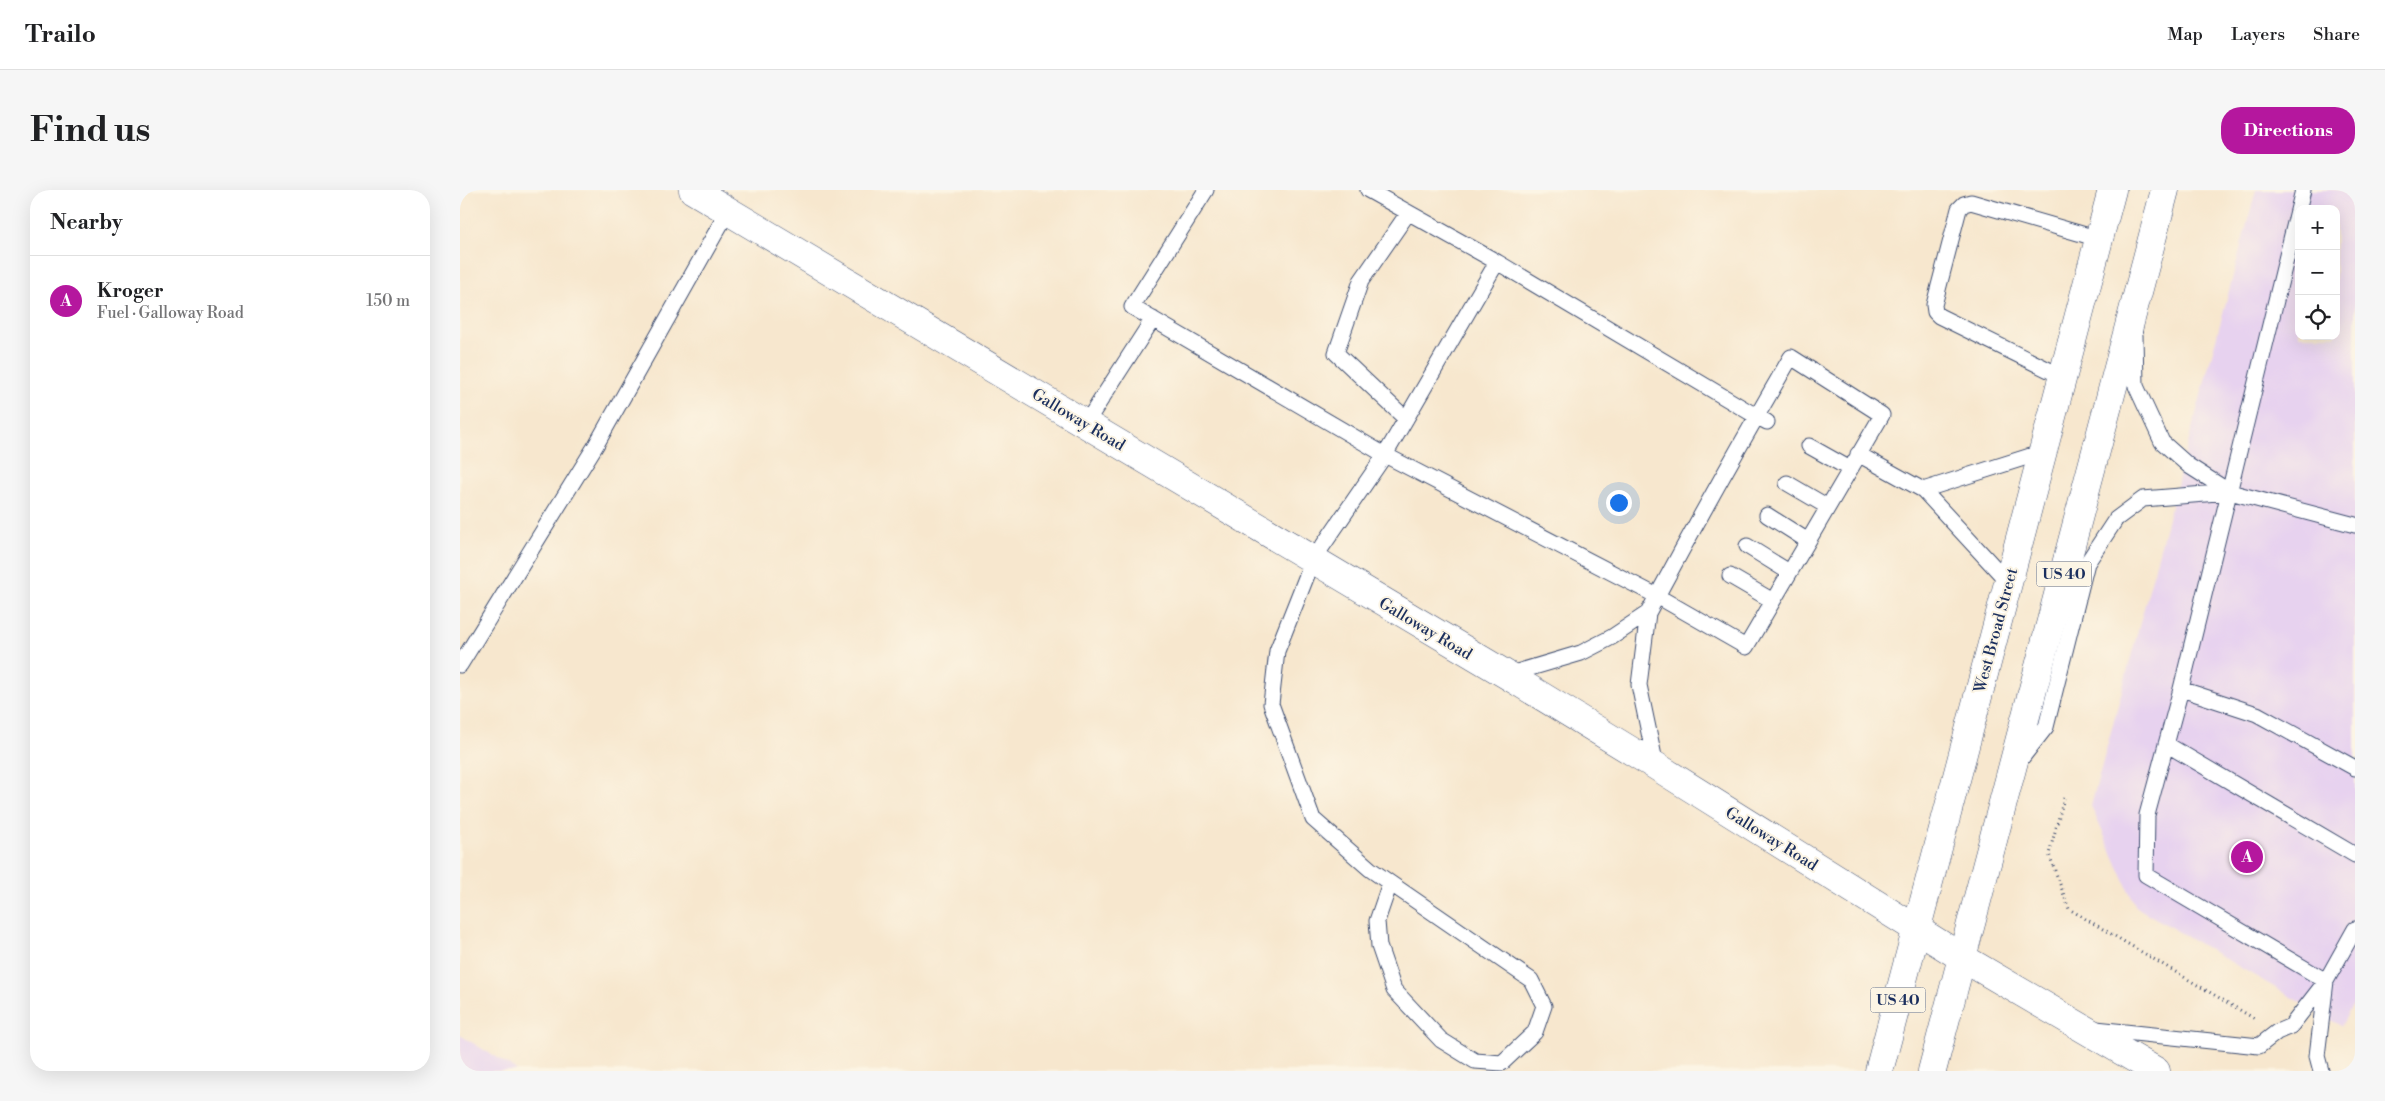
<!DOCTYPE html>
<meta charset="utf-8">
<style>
:root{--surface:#fff;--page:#f6f6f6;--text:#202124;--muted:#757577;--line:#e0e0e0;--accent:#b5179e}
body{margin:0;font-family:"Libre Bodoni",serif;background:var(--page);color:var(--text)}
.controls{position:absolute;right:15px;top:15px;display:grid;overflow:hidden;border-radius:10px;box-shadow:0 5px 20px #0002}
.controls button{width:45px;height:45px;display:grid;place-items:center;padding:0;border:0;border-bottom:1px solid var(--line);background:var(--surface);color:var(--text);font:25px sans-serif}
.you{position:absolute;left:1158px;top:312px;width:18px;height:18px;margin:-12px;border:4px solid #fff;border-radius:50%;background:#1a73e8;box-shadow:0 0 0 8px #1a73e833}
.badge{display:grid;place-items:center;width:32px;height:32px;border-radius:50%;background:var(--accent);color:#fff;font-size:16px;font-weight:700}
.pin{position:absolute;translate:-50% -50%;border:2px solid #fff;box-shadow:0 1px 5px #0006}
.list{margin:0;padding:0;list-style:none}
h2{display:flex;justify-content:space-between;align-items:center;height:65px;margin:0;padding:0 20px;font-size:21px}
h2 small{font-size:16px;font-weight:400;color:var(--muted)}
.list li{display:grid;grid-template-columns:32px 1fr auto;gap:15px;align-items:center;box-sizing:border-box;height:90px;padding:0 20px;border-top:1px solid var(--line)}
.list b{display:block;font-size:19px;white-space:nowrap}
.list p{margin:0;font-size:16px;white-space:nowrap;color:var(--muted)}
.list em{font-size:16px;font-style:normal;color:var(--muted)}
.icon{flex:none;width:28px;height:28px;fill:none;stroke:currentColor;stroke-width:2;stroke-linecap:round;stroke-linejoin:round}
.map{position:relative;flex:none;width:1895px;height:881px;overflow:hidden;border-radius:20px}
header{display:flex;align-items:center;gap:30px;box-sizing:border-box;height:70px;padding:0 25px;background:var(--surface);border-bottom:1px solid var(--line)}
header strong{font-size:24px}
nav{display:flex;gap:28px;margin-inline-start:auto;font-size:18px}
.intro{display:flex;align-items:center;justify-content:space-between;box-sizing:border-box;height:120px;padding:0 30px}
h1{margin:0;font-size:35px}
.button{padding:12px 22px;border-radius:20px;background:var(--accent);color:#fff;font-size:18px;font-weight:700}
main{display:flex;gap:30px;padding:0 30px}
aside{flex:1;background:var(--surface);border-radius:20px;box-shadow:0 5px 20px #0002}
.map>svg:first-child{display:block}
.built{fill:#e7d2ef;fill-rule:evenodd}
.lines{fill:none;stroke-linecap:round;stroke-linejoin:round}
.service-casing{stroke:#3c4b6f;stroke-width:17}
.tertiary-casing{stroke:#3c4b6f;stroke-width:29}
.primary-casing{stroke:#3c4b6f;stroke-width:29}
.path{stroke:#3c4b6f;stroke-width:3;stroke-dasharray:1 4;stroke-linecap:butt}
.service{stroke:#fff;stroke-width:15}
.tertiary{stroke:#fff;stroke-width:28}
.primary{stroke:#fff;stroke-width:28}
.labels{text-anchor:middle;stroke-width:4;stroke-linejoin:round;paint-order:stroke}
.shield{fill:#fcf5e5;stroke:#5e6a86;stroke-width:1}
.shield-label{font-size:15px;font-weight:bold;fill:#1b2f5e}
.street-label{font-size:16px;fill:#1b2f5e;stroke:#fcf5e5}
</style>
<header>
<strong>Trailo</strong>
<nav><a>Map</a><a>Layers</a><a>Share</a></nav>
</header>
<div class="intro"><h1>Find us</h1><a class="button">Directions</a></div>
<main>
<aside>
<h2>Nearby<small></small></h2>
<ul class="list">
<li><span class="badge">A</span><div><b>Kroger</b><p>Fuel · Galloway Road</p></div><em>150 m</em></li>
</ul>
</aside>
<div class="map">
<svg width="1895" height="881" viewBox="0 0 1895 881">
<rect width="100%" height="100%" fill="#fcf5e5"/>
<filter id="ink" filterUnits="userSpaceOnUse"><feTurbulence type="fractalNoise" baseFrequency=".02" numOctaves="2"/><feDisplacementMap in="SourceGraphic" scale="10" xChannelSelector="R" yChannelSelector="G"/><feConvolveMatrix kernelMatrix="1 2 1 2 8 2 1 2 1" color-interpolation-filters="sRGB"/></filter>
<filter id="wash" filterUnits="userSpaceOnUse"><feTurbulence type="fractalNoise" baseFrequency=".0096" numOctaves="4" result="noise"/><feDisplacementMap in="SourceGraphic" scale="20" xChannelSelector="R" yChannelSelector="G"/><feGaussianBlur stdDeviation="1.12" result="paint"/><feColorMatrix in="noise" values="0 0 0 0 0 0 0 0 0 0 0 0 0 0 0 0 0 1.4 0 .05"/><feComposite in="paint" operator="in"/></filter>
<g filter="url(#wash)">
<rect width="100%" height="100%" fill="#f7e7ce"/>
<path class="built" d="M1796,0h99v811l-14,25 -205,-119 -45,-101zM1839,19h37v127h-37z
M0,845l58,36h-58z"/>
</g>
<g filter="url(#ink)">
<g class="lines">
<g class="service-casing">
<path id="service" d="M746,0l-74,117 253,148 -72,105 -36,91 -6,53 42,115 57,50 20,14 141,97 13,26 -9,26 -33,31 -27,-2 -34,-21 -47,-50 -15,-44 -2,-25 13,-38
M908,0l129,72
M1843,0l-122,499 -34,126 -1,60 180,106
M1675,145l1,51 26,56 27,24 41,26 125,33
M1603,187l-124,-61 -4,-4 -1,-7 25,-96 5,-5 7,-2 128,37
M946,229l-70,-66 25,-72 47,-68
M626,233l67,-104
M1349,256l41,23
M1398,264l65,36
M1327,293l41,24
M1307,325l41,26
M1287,356l42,26
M1270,386l43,25
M1548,392l-85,-92 120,-38
M0,475l136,-220 132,-234
M1047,485l74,-22 31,-16 36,-24
M1721,499l76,25 98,54
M1706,554l189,111
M1561,569l25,-32 41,-164 29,-44 27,-20 87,-7
M1196,576l-17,-81 9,-72 9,-17c43,-80 88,-160 134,-239l91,58 -136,232 -89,-51 -272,-141 112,-193 259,154 11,6
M1636,839l163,17 18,-14 14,-6 35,-45 29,-52
M1861,881l-4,-15 9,-75"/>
</g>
<g class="tertiary-casing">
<path id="tertiary" d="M233,0l814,485 149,91 305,191 195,114"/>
</g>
<g class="primary-casing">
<path id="primary" d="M1419,881l233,-881
M1472,881l233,-881"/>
</g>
<path class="path" d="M1604,608l-15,56 20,55 186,110"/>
<use href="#service" class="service"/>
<use href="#tertiary" class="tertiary"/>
<use href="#primary" class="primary"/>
</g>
</g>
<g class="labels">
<g class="shield">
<rect x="1576.5" y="371.5" width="55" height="25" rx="4"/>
<rect x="1410.5" y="797.5" width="55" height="25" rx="4"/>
</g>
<g class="shield-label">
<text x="1604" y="389">US 40</text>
<text x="1438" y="815">US 40</text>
</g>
<g class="street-label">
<text transform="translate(619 229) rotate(31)" y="6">Galloway Road</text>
<text transform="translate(966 438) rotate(31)" y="6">Galloway Road</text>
<text transform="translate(1535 440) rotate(-75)" y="6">West Broad Street</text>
<text transform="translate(1312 648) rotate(32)" y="6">Galloway Road</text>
</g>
</g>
</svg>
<div class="controls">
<button>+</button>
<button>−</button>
<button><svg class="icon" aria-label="locate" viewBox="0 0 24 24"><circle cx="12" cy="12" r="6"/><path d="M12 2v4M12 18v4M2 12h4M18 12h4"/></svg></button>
</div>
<div class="you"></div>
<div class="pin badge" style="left:1787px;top:667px">A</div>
</div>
</main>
